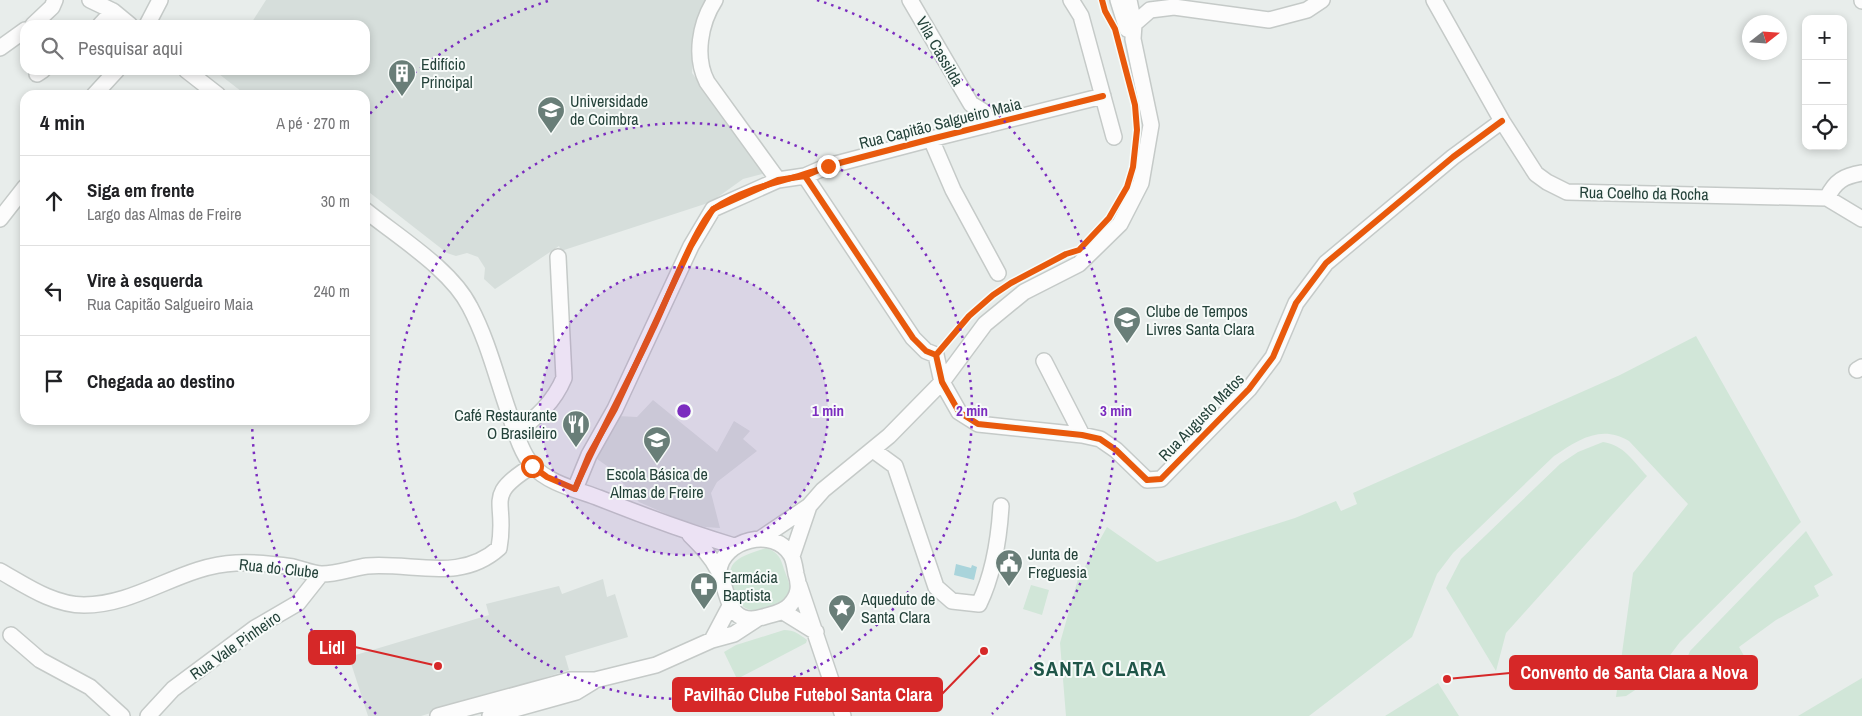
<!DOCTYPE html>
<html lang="pt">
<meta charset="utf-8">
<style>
:root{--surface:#fff;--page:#f2f2f2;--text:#202124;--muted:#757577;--line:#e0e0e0}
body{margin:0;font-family:"Archivo Narrow",sans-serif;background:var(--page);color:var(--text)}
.controls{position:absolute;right:15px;top:15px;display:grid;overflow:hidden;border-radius:10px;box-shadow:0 2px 8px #0003}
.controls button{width:45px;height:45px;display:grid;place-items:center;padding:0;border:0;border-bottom:1px solid var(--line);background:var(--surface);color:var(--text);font:25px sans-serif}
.compass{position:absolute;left:1742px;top:15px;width:45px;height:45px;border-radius:50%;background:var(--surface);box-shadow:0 2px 8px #0003;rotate:73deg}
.stop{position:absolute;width:15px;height:15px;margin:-11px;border:4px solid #ea580c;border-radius:50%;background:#fff}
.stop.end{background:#ea580c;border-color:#fff;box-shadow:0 1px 5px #0008}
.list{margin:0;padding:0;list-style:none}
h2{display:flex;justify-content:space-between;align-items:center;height:65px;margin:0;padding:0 20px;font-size:21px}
h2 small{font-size:16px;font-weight:400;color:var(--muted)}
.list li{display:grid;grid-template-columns:32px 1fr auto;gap:15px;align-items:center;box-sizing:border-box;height:90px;padding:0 20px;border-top:1px solid var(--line)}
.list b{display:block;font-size:19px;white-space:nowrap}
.list p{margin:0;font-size:16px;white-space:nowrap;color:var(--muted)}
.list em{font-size:16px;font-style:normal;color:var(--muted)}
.icon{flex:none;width:28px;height:28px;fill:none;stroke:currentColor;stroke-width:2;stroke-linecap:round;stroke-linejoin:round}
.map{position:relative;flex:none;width:1862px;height:716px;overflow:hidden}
.search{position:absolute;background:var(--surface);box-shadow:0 2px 8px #0003;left:20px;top:20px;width:350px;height:55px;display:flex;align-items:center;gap:12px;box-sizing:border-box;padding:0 18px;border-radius:15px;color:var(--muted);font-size:19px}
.panel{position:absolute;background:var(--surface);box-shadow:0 2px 8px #0003;left:20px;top:90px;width:350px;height:335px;border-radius:15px}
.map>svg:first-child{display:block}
.built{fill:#d6dedb}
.green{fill:#d1e6d8}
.water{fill:#a9d4db}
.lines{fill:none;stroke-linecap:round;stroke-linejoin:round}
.minor-casing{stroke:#c5cac8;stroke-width:18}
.minor{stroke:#fcfcfc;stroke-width:15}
.cycleway-casing{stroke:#f7fbf9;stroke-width:9}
.cycleway{stroke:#e8590c;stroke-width:6}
.route{stroke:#ea580c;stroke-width:6}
.ring{fill:none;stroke:#7b2cbf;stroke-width:2.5;stroke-dasharray:2.5 5}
.labels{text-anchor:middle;stroke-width:4;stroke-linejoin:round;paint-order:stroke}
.street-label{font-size:16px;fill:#24423a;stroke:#f7fbf9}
.poi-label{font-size:16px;fill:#24423a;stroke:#f7fbf9;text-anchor:start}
.district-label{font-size:21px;font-weight:bold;letter-spacing:1px;fill:#1f5548;stroke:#f7fbf9}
.centre{fill:#7b2cbf;stroke:#f7fbf9;stroke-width:2.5}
.ring-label{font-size:15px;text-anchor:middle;font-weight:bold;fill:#7b2cbf;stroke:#f7fbf9;stroke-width:4;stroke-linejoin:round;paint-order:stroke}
.leader{fill:none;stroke:#d62828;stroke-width:2}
.callout-dot{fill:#d62828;stroke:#f7fbf9;stroke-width:2}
.callout{fill:#d62828;stroke:#d62828;stroke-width:2}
.callout-label{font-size:18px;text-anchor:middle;font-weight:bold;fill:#fff}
</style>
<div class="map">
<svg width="1862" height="716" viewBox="0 0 1862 716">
<rect width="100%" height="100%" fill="#e8edeb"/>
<path class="built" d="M266,0h441l-13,29 -2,44 74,100 -23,6 -32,23 -150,49 -2,-5 -64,43 -11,-10 1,-11 -7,-11 -11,-4 -11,3 -9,-3 -82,-64v-94h-119l-27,-21 3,-4h143v-45h-115z
M653,400l64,52 17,-31 16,10 -7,8 14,12 -40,31 -6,11 9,35 -15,-1 -25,-7 -41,-18 -29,-34 -13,-9 20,-43 20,1z
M603,579l4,18 8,-3 13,43 -63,19 4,14 -148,46h-53l-19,-59 140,-42 -3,-11 73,-18 3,8z"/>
<path class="green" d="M1696,336l105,186 -121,120 -28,37 -26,17 -10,1 17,-124 55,-69 -59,-63c-28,-17 -51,-1 -75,15l-101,97 -16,21 -25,63 -103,79h-243l-6,-73 18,-64 29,-52 50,35 138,-44 41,-17 5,10 16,-7 -4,-11 267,-118z
M1603,442c21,3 30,19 44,34l-141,157 -10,38 -50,-83 15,-29 99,-95 18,-12z
M1806,531l27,44 -19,11 5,10 -43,24 -37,27 8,14c-29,16 -35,23 -68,16l11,-26z
M766,548c10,3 14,8 17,18 2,8 9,19 6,26 -5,17 -42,27 -50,9 -18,-37 -8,-42 27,-53z
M1031,585l18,5 -7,25 -19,-6z
M784,630c10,0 15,4 23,10l-1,3 -69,36 -13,-27 12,-7z
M1862,678v38h-64z
M1438,683l21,33h-74z"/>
<path class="water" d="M956,564l15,4 1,-3 5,2 -3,13 -20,-5z"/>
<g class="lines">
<g class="minor-casing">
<path id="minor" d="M90,0l23,11 17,14
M715,0c-15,23 -21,57 -8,82l71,98
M910,0l61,104 13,8 4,13
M1071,0l10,16 33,121
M1118,0l9,29
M1434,0l68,121 34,53 11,8 20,10 260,6 35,21
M1862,0v1
M1134,24l16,-14 24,-3 95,13 38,-10 15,-10
M33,25l19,-18 3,-7
M100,25l13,-14
M147,25l13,-25
M0,48l25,-18
M186,70l32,25
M37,74l6,-4
M94,95l23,-25
M931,139l22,51 45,83
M805,176l108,162 13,13 10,4 6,27 17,30 19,12 104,11 18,4 16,11 31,30 14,-1 88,-90 24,-32 23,-54 30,-40 127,-106 49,-36
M1827,198c8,-17 17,-22 35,-25
M365,210c33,27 86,59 105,97 17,32 26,68 38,103 6,17 12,41 24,55 15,18 46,25 67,33 45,18 89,34 135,48
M0,219l25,-32
M1044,361l38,74
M1857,370l5,-3
M516,433c21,-16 38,-31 48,-55l-6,-121
M873,450l22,16 41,121 16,14 27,3c15,-31 20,-65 22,-98
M575,489l14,-34 26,-46 76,-163 22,-37 65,-29 27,-4 23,-10 103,-27 172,-43
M690,535c11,11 21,21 28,35 11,21 8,58 45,47 10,-3 20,-4 27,-12 9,-10 10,-19 6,-31 -1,-6 -2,-14 -5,-19 -17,-29 -69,-15 -72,16
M760,539l49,-33 14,-16 66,-54 53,-54 43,-58 39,-32 55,-28 41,-40 21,-41 10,-58 -18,-86 1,-15 -5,-24
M792,556l17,-50
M0,571c25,14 53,34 84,34 54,0 98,-40 152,-42 19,-1 38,1 57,4 9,2 20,7 29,7 15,0 30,-6 45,-8 46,-4 93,17 132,-18 9,-48 -17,-51 33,-82
M799,585l44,131
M782,611l34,21
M11,635l29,25 50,27 32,29
M712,640l18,-34
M148,716l25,-27 82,-61 43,-25 23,-29
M438,716l132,-36h25l61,-15 56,-25 22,-6 23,-15
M490,716l86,-24 18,-11"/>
</g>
<use href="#minor" class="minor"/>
<g class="cycleway-casing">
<path id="cycleway" d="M805,176l108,162 13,13 10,4 6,27 17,30 19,12 104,11 18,4 16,11 31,30 14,-1 88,-90 24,-32 23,-54 30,-40 127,-106 49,-36
M936,355l33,-39 24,-21 18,-12 55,-29 13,-4 30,-32 18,-31 6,-20 4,-37 -2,-25 -20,-76 -10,-18 -3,-11
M575,489l14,-34 26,-46 76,-163 22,-37 65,-29 27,-4 23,-10 103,-27 172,-43"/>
</g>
<use href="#cycleway" class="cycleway"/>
</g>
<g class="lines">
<path class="route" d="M532,466l15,11 28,12c23,-54 53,-106 78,-160 11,-22 45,-110 62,-121 34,-23 76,-27 113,-42"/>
</g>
<circle cx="684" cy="411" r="144" fill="#7b2cbf" fill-opacity=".12"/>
<g class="ring">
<circle cx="684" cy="411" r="144"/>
<circle cx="684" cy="411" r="288"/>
<path d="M376 714A432 432 0 0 1 252 422M365 119A432 432 0 0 1 551 0M817 0A432 432 0 0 1 992 714"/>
</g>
<defs>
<g id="building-pin" transform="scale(1.4375)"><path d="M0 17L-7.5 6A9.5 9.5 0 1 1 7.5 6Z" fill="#697e78" stroke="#f7fbf9"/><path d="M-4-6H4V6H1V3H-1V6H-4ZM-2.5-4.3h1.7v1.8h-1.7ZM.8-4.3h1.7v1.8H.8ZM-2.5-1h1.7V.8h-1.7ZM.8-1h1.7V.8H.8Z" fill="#fff"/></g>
<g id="university-pin" transform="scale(1.4375)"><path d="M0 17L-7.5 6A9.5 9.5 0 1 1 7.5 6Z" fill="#697e78" stroke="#f7fbf9"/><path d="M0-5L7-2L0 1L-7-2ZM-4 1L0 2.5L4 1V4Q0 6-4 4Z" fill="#fff"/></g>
<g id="school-pin" transform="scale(1.4375)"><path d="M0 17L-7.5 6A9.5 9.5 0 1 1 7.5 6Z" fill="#697e78" stroke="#f7fbf9"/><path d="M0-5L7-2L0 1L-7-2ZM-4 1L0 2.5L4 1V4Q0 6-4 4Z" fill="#fff"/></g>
<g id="restaurant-pin" transform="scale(1.4375)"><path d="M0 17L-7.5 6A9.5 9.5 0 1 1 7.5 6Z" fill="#697e78" stroke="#f7fbf9"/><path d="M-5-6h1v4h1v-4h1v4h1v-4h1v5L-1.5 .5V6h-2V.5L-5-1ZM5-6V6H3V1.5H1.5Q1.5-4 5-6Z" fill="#fff"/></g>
<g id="civic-pin" transform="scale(1.4375)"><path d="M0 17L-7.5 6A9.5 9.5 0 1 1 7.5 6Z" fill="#697e78" stroke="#f7fbf9"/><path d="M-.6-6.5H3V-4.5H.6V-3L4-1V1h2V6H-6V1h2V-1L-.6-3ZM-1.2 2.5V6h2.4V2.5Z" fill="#fff"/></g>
<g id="pharmacy-pin" transform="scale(1.4375)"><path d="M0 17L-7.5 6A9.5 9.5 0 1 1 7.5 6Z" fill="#697e78" stroke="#f7fbf9"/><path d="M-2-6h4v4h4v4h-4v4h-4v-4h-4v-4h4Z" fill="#fff"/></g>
<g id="sight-pin" transform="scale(1.4375)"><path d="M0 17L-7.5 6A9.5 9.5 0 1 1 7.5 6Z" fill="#697e78" stroke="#f7fbf9"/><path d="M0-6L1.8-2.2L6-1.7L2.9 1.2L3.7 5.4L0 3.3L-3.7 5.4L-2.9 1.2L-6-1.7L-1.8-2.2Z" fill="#fff"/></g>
</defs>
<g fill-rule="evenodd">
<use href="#building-pin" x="402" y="73"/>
<use href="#university-pin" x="551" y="110"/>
<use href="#school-pin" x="1127" y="320"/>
<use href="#restaurant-pin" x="576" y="424"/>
<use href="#school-pin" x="657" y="440"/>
<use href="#civic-pin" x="1009" y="563"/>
<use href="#pharmacy-pin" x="704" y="586"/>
<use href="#sight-pin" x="842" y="608"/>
</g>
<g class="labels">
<g class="street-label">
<text transform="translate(940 51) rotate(60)" y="6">Vila Cassilda</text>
<text transform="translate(940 123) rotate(-14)" y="6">Rua Capitão Salgueiro Maia</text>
<text transform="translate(1644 193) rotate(1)" y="6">Rua Coelho da Rocha</text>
<text transform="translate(1201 417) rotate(-46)" y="6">Rua Augusto Matos</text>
<text transform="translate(279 568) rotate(6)" y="6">Rua do Clube</text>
<text transform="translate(235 645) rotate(-35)" y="6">Rua Vale Pinheiro</text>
</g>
<g class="poi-label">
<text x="421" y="70">Edifício<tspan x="421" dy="18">Principal</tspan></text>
<text x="570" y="107">Universidade<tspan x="570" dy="18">de Coimbra</tspan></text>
<text x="1146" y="317">Clube de Tempos<tspan x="1146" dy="18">Livres Santa Clara</tspan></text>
<text x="557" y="421" text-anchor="end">Café Restaurante<tspan x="557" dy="18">O Brasileiro</tspan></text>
<text x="657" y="480" text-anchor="middle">Escola Básica de<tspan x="657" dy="18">Almas de Freire</tspan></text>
<text x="1028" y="560">Junta de<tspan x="1028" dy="18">Freguesia</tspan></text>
<text x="723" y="583">Farmácia<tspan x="723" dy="18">Baptista</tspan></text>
<text x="861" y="605">Aqueduto de<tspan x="861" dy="18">Santa Clara</tspan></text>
</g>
<g class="district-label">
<text x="1100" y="676">SANTA CLARA</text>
</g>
</g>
<circle cx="684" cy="411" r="8" class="centre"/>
<g class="ring-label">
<text x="828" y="416">1 min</text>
<text x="972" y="416">2 min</text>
<text x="1116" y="416">3 min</text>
</g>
<path class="leader" d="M438 666L355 647M1447 679L1510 673M984 651L942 694"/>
<g class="callout-dot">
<circle cx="438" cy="666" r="5"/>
<circle cx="1447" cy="679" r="5"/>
<circle cx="984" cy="651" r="5"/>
</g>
<g class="callout">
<rect x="309" y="631" width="46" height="33" rx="5"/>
<rect x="1510" y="656" width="247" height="33" rx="5"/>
<rect x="673" y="678" width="269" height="33" rx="5"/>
</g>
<g class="callout-label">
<text x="332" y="654">Lidl</text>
<text x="1634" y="679">Convento de Santa Clara a Nova</text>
<text x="808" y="701">Pavilhão Clube Futebol Santa Clara</text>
</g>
</svg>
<div class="controls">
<button>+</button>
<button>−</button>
<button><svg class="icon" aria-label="locate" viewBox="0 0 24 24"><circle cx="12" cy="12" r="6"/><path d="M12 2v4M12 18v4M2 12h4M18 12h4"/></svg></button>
</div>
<svg class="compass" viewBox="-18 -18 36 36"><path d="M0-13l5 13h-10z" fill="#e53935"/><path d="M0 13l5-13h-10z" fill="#757577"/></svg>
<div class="stop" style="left:532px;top:466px"></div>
<div class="stop end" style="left:828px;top:166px"></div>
<div class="search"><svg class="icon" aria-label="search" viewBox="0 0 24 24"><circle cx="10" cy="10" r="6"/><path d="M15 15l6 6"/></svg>Pesquisar aqui</div>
<section class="panel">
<h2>4 min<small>A pé · 270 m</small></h2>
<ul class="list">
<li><svg class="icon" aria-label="ahead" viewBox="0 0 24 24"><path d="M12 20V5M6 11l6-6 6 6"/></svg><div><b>Siga em frente</b><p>Largo das Almas de Freire</p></div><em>30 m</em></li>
<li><svg class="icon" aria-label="left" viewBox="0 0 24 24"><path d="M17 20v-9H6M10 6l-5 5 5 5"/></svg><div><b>Vire à esquerda</b><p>Rua Capitão Salgueiro Maia</p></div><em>240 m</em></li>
<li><svg class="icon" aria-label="arrive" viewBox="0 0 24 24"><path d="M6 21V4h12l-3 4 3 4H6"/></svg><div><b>Chegada ao destino</b></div></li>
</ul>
</section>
</div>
